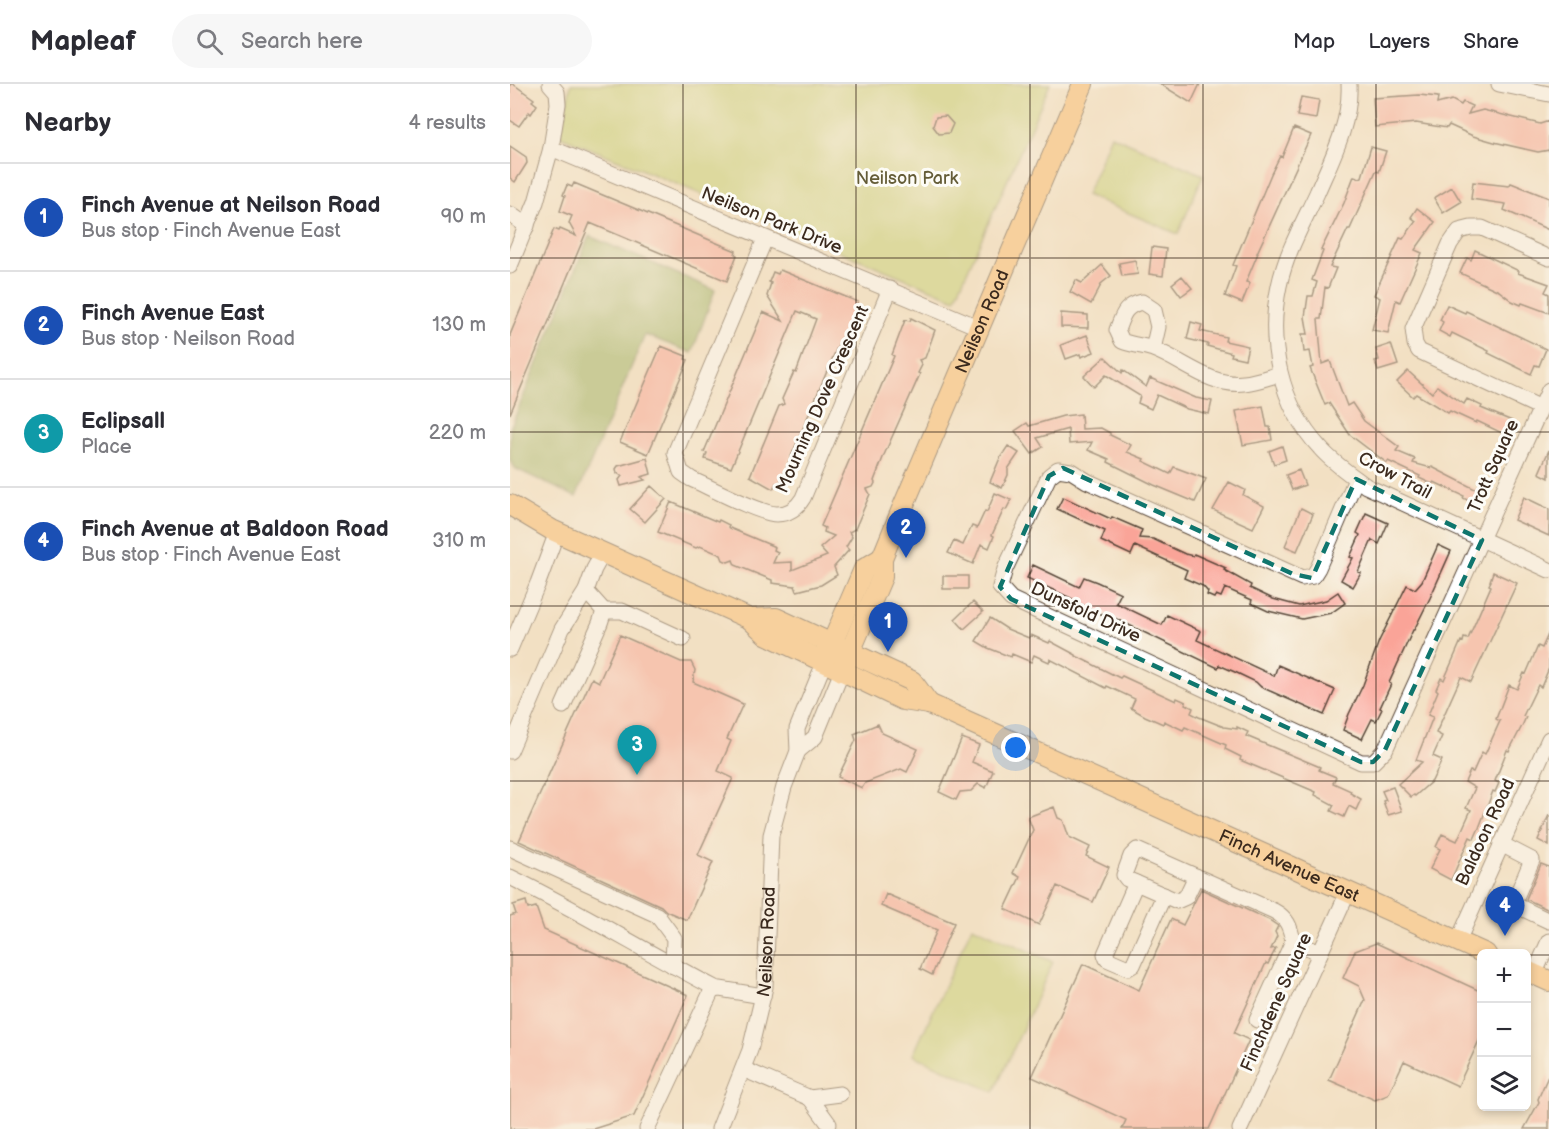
<!DOCTYPE html>
<meta charset="utf-8">
<style>
:root{--surface:#fff;--page:#f7f7f7;--text:#2b2b33;--muted:#7c7c81;--line:#e1e1e2;--accent:#1f6fb2}
body{margin:0;font-family:"Balsamiq Sans",sans-serif;background:var(--page);color:var(--text)}
.controls{position:absolute;right:18px;bottom:18px;display:grid;overflow:hidden;border-radius:9px;box-shadow:0 3px 9px #0003}
.controls button{width:54px;height:54px;display:grid;place-items:center;padding:0;border:0;border-bottom:2px solid var(--line);background:var(--surface);color:var(--text);font:30px sans-serif}
.you{position:absolute;left:506px;top:664px;width:21px;height:21px;margin:-15px;border:4px solid #fff;border-radius:50%;background:#1a73e8;box-shadow:0 0 0 9px #1a73e833}
.badge{display:grid;place-items:center;width:39px;height:39px;border-radius:50%;background:var(--accent);color:#fff;font-size:20px;font-weight:700}
.pin{position:absolute;translate:-50% -50px;filter:drop-shadow(0 2px 3px #0008)}
.pin::after{content:'';position:absolute;top:32px;width:21px;height:18px;background:inherit;clip-path:polygon(0 0,100% 0,50% 100%)}
.list{margin:0;padding:0;list-style:none}
h2{display:flex;justify-content:space-between;align-items:center;height:78px;margin:0;padding:0 24px;font-size:26px}
h2 small{font-size:20px;font-weight:400;color:var(--muted)}
.list li{display:grid;grid-template-columns:39px 1fr auto;gap:18px;align-items:center;box-sizing:border-box;height:108px;padding:0 24px;border-top:2px solid var(--line)}
.list b{display:block;font-size:22px;white-space:nowrap}
.list p{margin:0;font-size:20px;white-space:nowrap;color:var(--muted)}
.list em{font-size:20px;font-style:normal;color:var(--muted)}
.icon{flex:none;width:33px;height:33px;fill:none;stroke:currentColor;stroke-width:2;stroke-linecap:round;stroke-linejoin:round}
.map{position:relative;flex:none;width:1039px;height:1045px;overflow:hidden}
header{display:flex;align-items:center;gap:36px;box-sizing:border-box;height:84px;padding:0 30px;background:var(--surface);border-bottom:2px solid var(--line)}
header strong{font-size:28px}
nav{display:flex;gap:33px;margin-inline-start:auto;font-size:21px}
.search{width:420px;height:54px;background:var(--page);display:flex;align-items:center;gap:15px;box-sizing:border-box;padding:0 21px;border-radius:33px;color:var(--muted);font-size:22px}
main{display:flex}
aside{flex:1;background:var(--surface)}
.map>svg:first-child{display:block}
.green{fill:#c3d072;stroke:#7f7d48;stroke-width:1.5}
.forest{fill:#9ab264;stroke:#6a6e41;stroke-width:1.5}
.building{fill:#faa498}
.lines{fill:none;stroke-linecap:round;stroke-linejoin:round}
.minor-casing{stroke:#564537;stroke-width:17}
.major-casing{stroke:#564537;stroke-width:22}
.minor{stroke:#fff;stroke-width:15}
.major{stroke:#fcbd6f;stroke-width:20}
.marked{fill:none;stroke:#0f766e;stroke-width:4.5;stroke-dasharray:12 8;stroke-linejoin:round}
.grid{fill:none;stroke:#3b2a1e;stroke-width:1.5;stroke-opacity:0.55}
.labels{text-anchor:middle;stroke-width:6;stroke-linejoin:round;paint-order:stroke}
.park-label{font-size:18px;fill:#645c37;stroke:#fdfcf7}
.street-label{font-size:18px;fill:#3b2a1e;stroke:#fdfcf7}
</style>
<header>
<strong>Mapleaf</strong>
<div class="search"><svg class="icon" aria-label="search" viewBox="0 0 24 24"><circle cx="10" cy="10" r="6"/><path d="M15 15l6 6"/></svg>Search here</div>
<nav><a>Map</a><a>Layers</a><a>Share</a></nav>
</header>
<main>
<aside>
<h2>Nearby<small>4 results</small></h2>
<ul class="list">
<li><span class="badge" style="background:#1a4fb4">1</span><div><b>Finch Avenue at Neilson Road</b><p>Bus stop · Finch Avenue East</p></div><em>90 m</em></li>
<li><span class="badge" style="background:#1a4fb4">2</span><div><b>Finch Avenue East</b><p>Bus stop · Neilson Road</p></div><em>130 m</em></li>
<li><span class="badge" style="background:#0f9aa8">3</span><div><b>Eclipsall</b><p>Place</p></div><em>220 m</em></li>
<li><span class="badge" style="background:#1a4fb4">4</span><div><b>Finch Avenue at Baldoon Road</b><p>Bus stop · Finch Avenue East</p></div><em>310 m</em></li>
</ul>
</aside>
<div class="map">
<svg width="1039" height="1045" viewBox="0 0 1039 1045">
<rect width="100%" height="100%" fill="#fdfcf7"/>
<filter id="ink" filterUnits="userSpaceOnUse"><feTurbulence type="fractalNoise" baseFrequency=".0167" numOctaves="2"/><feDisplacementMap in="SourceGraphic" scale="12" xChannelSelector="R" yChannelSelector="G"/><feConvolveMatrix kernelMatrix="1 2 1 2 8 2 1 2 1" color-interpolation-filters="sRGB"/></filter>
<filter id="wash" filterUnits="userSpaceOnUse"><feTurbulence type="fractalNoise" baseFrequency=".008" numOctaves="4" result="noise"/><feDisplacementMap in="SourceGraphic" scale="24" xChannelSelector="R" yChannelSelector="G"/><feGaussianBlur stdDeviation="1.35" result="paint"/><feColorMatrix in="noise" values="0 0 0 0 0 0 0 0 0 0 0 0 0 0 0 0 0 1.4 0 .05"/><feComposite in="paint" operator="in"/></filter>
<g filter="url(#wash)">
<rect width="100%" height="100%" fill="#f2e0c3"/>
<path class="green" d="M61,0h479l-95,215 -395,-163z
M601,51l92,40 -25,59 -92,-39z
M462,842l81,36 -59,130 -81,-37z"/>
<path class="forest" d="M79,152l126,54 -23,63 -47,-18 -69,162 -60,-28 -6,-8v-32z"/>
<g id="blocks">
<path class="building" d="M0,0h3l21,15 -2,2 5,4 -6,9 -2,-2 -10,14 -9,-6z
M650,0h40l-9,19z
M909,11l19,2 -1,7 15,-4 9,5 2,-3 9,4 -4,8 15,-4 57,14 9,-3v29l-11,2 -44,-10 -21,-6 -24,-11 -2,3 -31,-5 -41,4 -2,-29z
M791,13l18,3 -3,19 -19,-3z
M436,32l7,8 -4,9 -10,1 -6,-8 3,-9z
M784,44l17,7 -54,118h1l-12,29 4,1 -8,20 -17,-7 11,-30 -3,-1 38,-91 9,-18 2,1z
M0,62l16,11 1,6 -12,19 -5,-4z
M861,63l15,4 -7,21 -3,-1 -26,58h-2l-18,38 6,1 -8,20 -3,-1 -4,32h-3l4,45 8,-3 17,45 5,-3 12,18 35,26 -3,4 19,8 -2,4 18,5 1,-1 49,25 -5,12 -13,-6 1,-2 -30,-14 -2,2 -13,-6 1,-2 -32,-15 -1,2 -37,-28 -21,-32 -4,2 -15,-37 3,-1 -3,-16 -6,1 -2,-18h6l-3,-17 3,-21h5l4,-14 -5,-2 11,-29 -2,-1 23,-47 10,-27 6,2 2,-1z
M963,98l36,4 2,-3 38,15v32l-45,-20 2,-6 -35,-5z
M64,99l162,68 -1,3 2,1 -10,26 -137,-58 -80,191v-79l44,-106 5,2 1,-2 16,7 -7,-13 3,-7 -12,-5 5,-15 -2,-1 4,-10 5,2z
M942,103l9,15 -18,11 -9,-15z
M907,124l18,14 -20,28 7,3 -22,49 -4,-2 -8,33 -16,-3 8,-32 -6,-3 26,-57 3,1 13,-18 -5,-4z
M642,163l14,2 -3,27 -14,-2z
M965,166l44,21 -1,2 31,11 -4,8 4,2v19l-27,-10 -1,2 -9,-4 -13,-10 -39,-18 7,-15 4,2z
M625,176l3,14 -16,2 -3,-13z
M592,181l9,11 -9,7 -11,21 -21,-12 6,-12 6,3z
M270,186l78,32 -2,4 5,2 -5,11 -2,-1 -7,14 -3,-1 -65,154 -3,-2 -3,6 -23,-13 29,-70 5,-2 -2,-5 12,-27 2,1 20,-54 -19,-8 -66,157 -26,-9 2,-6 -3,-1 59,-140 20,9 -16,-25 4,-13 -2,-1 4,-10 5,2z
M672,192l10,12 -11,8 -9,-12z
M937,221l18,8 1,-2 80,38 -7,17 -4,-1 -4,9 -43,-21 1,-2 -37,-18 -2,4 -11,-6 4,-9 -3,-2z
M551,229l27,2v13l-27,-1z
M401,234l24,12 -10,28 -6,2 3,5 -4,8 2,1 -36,81 -10,26 1,2 -2,4 -6,2 3,5 -15,35 -6,3 3,5 -6,10 3,3 -15,17 3,8 -16,10 -24,6 -2,-5 -23,-3v-3l-37,-15 -2,-5 -5,2 -5,-2 -2,-5 -21,-9 -4,2 -38,-16 13,-30 47,20 1,-2 10,5 -1,2 4,2 43,18 -1,3 4,2 -5,11 19,-1v8l35,-14 -7,-8 14,-12 -10,-4 1,-4 -4,-2 73,-170 -2,-1 13,-35 5,1z
M681,238l11,3 -2,6 26,6 -1,4 23,5 -3,13 -14,-3 1,-3 -25,-7 1,-2 -21,-5z
M577,251l7,17 -13,5 -1,-3 -14,5 -5,-14z
M881,260l7,21 -20,6 -3,-10 4,-1 -3,-11z
M151,262l25,10 -1,3 3,1 -40,94 -28,-12z
M595,273l17,16 1,-3 23,17 4,-9 46,20 16,3 -3,13 -22,-5 -30,-14 -6,14 -13,-6 2,-7 -34,-21 -12,12 -10,-11z
M898,287l24,22 5,-7 27,18 3,-5 15,7 -1,2 31,13 -6,14 -29,-14 -1,2 -26,-12 -2,2 -32,-19 -3,3 -16,-15z
M753,322l4,21h3l2,13 -29,5 -7,-34z
M571,330l1,15 19,-1 9,5v2l21,10 -4,7 17,7 -1,2 27,13 4,-7 32,12 -11,23 -41,-17 -46,-23 1,-3 -21,-9 4,-8 -23,2 -1,-15 -31,9 6,9 -11,7 -17,-23 12,-8 2,3 34,-10z
M498,362l11,7 -11,16v6l-6,13 -12,-6 10,-24z
M772,362l4,14 -12,4 -5,-13z
M1039,366v28l-10,-5z
M137,374l4,16 -10,3 4,3 -24,6 -2,-6 3,-4 -5,-3 -1,-4 2,-3z
M789,386l6,15 -13,5 -6,-15z
M719,398l16,8 -2,5 21,11 -11,22 -40,-18z
M141,402l15,13 -21,23 -15,-13z
M485,409l16,7 -5,10 -2,-1 -12,26 2,1 -5,12 -8,-4 -8,20 -25,-11 6,-12 9,4 9,-19 5,2 8,-17 2,1z
M553,413l48,22 1,-2 30,13 -3,8 14,1 32,15 8,2 1,-2 32,14 -2,2 27,15 -1,3 23,11 26,7 27,-6 12,-8 7,11 -14,10 -29,6 -34,-8 -17,-8 1,-3 -27,-12 -4,9 -5,-2 -2,3 -7,-3 1,-3 -5,-6 -19,-8 3,-8 -52,-24 -4,9 -30,-14 4,-10 -48,-22z
M1014,413l25,12v27l-35,-16z
M791,424l12,6 -16,37 -12,-5z
M856,429l22,10 -9,21 -7,-4 -14,32 3,1 -8,14 -12,-7 12,-22 -3,-1 10,-22 -3,-2z
M928,461l13,6 -21,47 -16,32h-1l-24,53 2,1 -11,24 2,1 -6,12 -4,-2 -10,20 -19,-9 6,-16 14,-29 16,-44 28,-56 8,4 7,-8z
M523,481l46,22 5,-10 13,5 24,11 -5,10 46,22 5,-10 34,16 -4,9 77,36 4,-11 57,25 -11,25 -63,-28 -5,-5 -19,-9 -18,-8 -1,3 -114,-55 -1,2 -29,-14 1,-1 -48,-22z
M983,488l24,11 -46,99 -10,-5 -9,20 -16,36 6,3 -9,20 9,4 -10,21 -17,15 -1,-1 -3,2 -13,-13 24,-22 -6,-2 17,-43 -5,-2 10,-24 -2,-2 5,-11 3,2 17,-39 2,1 1,-4 4,1 23,-53 -2,-1 2,-4h-1z
M433,492h25v13h-25z
M463,518l10,10 -19,17 -9,-10z
M480,534l17,11 22,9 2,-3 18,8 1,-2 26,14v1l44,22 2,-2 54,25 1,-3 9,4 -1,2 8,4 -2,5 8,4 25,10 13,2v-2l11,5 -2,4 74,31 -1,3 17,7 -3,6 18,8 -1,2 11,6 -5,11 -7,-4 -5,11 -13,-6 3,-6 -19,-10 1,-3 -76,-32 1,-3 -16,-8 1,-4 -25,-11 -16,-7 -2,3 -19,-9 -1,3 -18,-8 -14,-8 4,-9 -28,-13 -1,2 -56,-29 -1,3 -15,-7 -3,7 -19,-8 -1,3 -23,-9 -12,-7z
M1039,548v36l-8,19 -3,-2 -15,31 3,1 -4,9 -13,25 -2,-1 -12,31 4,2 -4,9 -2,-1 -14,37 -5,11 -4,-2 -19,43 -21,-11 10,-20 -4,-2 6,-13 15,7 14,-31 -5,-2 9,-20 -10,-6 5,-11 3,1 9,-20 3,2 1,-2 14,-31 -4,-2 13,-34 8,4 7,-16 2,1 12,-28 4,2z
M110,551l61,27h10l4,8 -2,12 50,22 -16,35 4,2 -13,30 15,7 -35,77 15,7 -26,58 -21,-9 -5,-5 -142,-65 73,-163 7,4z
M368,640l4,9 36,16 -11,23 -6,-3 -36,14 -3,5 -24,-11 18,-37 -2,-6z
M452,654l17,7 -7,17 21,9 -7,17 -8,-4 -7,7 -11,1 -4,8 -17,-8z
M883,703l9,24 -14,4 -5,-14 3,-1 -4,-9z
M544,723l4,11 5,2 6,17 21,10 -4,9 23,11 -16,35 -36,-16 -18,39 -34,-16 15,-32 -7,-4 20,-43 -5,-13z
M1039,731v31l-11,-6z
M1031,780l8,3v43l-23,-11z
M691,805l68,31 9,6 -3,6 2,4 -6,13 5,-1 -8,16 -2,-1 -32,70 15,7 -40,89h-87l4,-9 -94,-43 51,-113 56,26 32,-71 12,6z
M376,810l68,29 -22,52 -12,-6 17,-39 -56,-24z
M16,817l2,8 8,-2 8,23 144,65 -54,121 -41,13h-83v-213l6,-2 -3,-9z
M866,859l106,49v42l-24,52 -54,-25 -16,34 -13,5 -46,-20 36,-80 -6,-14 -16,-8 12,-27z
M1039,990v55h-25l15,-27 -1,-3z"/>
</g>
</g>
<g filter="url(#ink)">
<use href="#blocks" fill-opacity="0" stroke="#564537" stroke-width="1.5"/>
<g class="lines">
<g class="minor-casing">
<g id="minor">
<path d="M839,0c2,39 -17,74 -32,109 -14,30 -31,60 -38,93 -12,56 1,119 41,162 13,15 30,26 46,38l183,84"/>
<path d="M989,0l50,10"/>
<path d="M41,64l427,179"/>
<path d="M0,130l17,12"/>
<path d="M255,155l-90,214 6,19 10,7c18,8 69,35 86,35 12,0 20,-6 26,-16l87,-209"/>
<path d="M0,182l26,-64 15,-54 7,-44 -1,-12 -7,-8"/>
<path d="M643,265l5,-22 -4,-17 -12,-8c-18,4 -19,13 -25,28l5,11c11,5 22,4 31,8 30,11 57,38 91,34 13,-1 24,-6 36,-9"/>
<path d="M1031,324l-122,-57 -4,-7 -2,-15 37,-85 9,-13 12,-3h11l67,30"/>
<path d="M846,395l-38,89 -5,8 -11,2 -215,-97 -16,-10 -13,-2 -9,7 -44,93 -5,18 11,12 350,163h12l12,-12 164,-360"/>
<path d="M94,527h18l61,28"/>
<path d="M0,565l28,-66 19,-51"/>
<path d="M53,622l37,-83 4,-12 -18,-20"/>
<path d="M0,667l52,-122 24,-38 8,-22 9,-16"/>
<path d="M288,667l17,-14 27,-66"/>
<path d="M991,760l31,16 -19,44 36,17"/>
<path d="M0,764l147,67 17,23 -1,28"/>
<path d="M686,792l-10,21 -9,4 -50,-22 -3,-4 7,-19 6,-6 137,61c13,7 16,15 19,30"/>
<path d="M0,793c70,34 136,75 205,111"/>
<path d="M626,799l-31,71 2,5 21,9 5,-3 31,-70"/>
<path d="M948,857l91,-202"/>
<path d="M1024,891l15,-34"/>
<path d="M747,936l36,-79 27,12"/>
<path d="M233,985l67,29 30,-4"/>
<path d="M300,1014l19,26"/>
<path d="M137,1045l65,-139 8,-1 43,7"/>
<path id="s1" d="M209,1045l31,-79 15,-63 6,-152 13,-48 14,-36 -1,-22 27,-66"/>
<path d="M730,1045l108,-237"/>
</g>
</g>
<g class="major-casing">
<g id="major">
<path id="s2" d="M0,421l42,25 198,89 16,15 137,66 26,4 557,250"/>
<path d="M240,535l26,-1 136,63 17,23"/>
<path d="M317,571l37,-86 18,-11"/>
<path id="s3" d="M332,587l40,-94v-19l20,-49 181,-425"/>
<path d="M1017,887l22,10"/>
</g>
</g>
<use href="#minor" class="minor"/>
<use href="#major" class="major"/>
</g>
</g>
<path d="M0 0H1039V1045H0ZM553,384l230,106 19,4 44,-99 126,61 -97,210 -12,12h-12l-350,-163 -11,-12 49,-111z" fill="#f2e0c3" fill-opacity=".55" fill-rule="evenodd"/>
<path class="marked" d="M553,384l230,106 19,4 44,-99 126,61 -97,210 -12,12h-12l-350,-163 -11,-12 49,-111z"/>
<path class="grid" d="M173,0v1045M346,0v1045M520,0v1045M693,0v1045M866,0v1045M0,174h1039M0,348h1039M0,522h1039M0,697h1039M0,871h972M1017,871h22"/>
<g class="labels">
<g class="park-label">
<text x="397" y="100">Neilson Park</text>
</g>
<g class="street-label">
<text transform="translate(262 136) rotate(22)" y="6">Neilson Park Drive</text>
<text dy="6" stroke="none"><textPath href="#s3" startOffset="378">Neilson Road</textPath></text>
<text transform="translate(312 315) rotate(-66)" y="6">Mourning Dove Crescent</text>
<text transform="translate(983 382) rotate(-66)" y="6">Trott Square</text>
<text transform="translate(885 391) rotate(28)" y="6">Crow Trail</text>
<text transform="translate(576 528) rotate(25)" y="6">Dunsfold Drive</text>
<text transform="translate(975 748) rotate(-65)" y="6">Baldoon Road</text>
<text dy="6" stroke="none"><textPath href="#s2" startOffset="861">Finch Avenue East</textPath></text>
<text dy="6" stroke="none"><textPath href="#s1" startOffset="195">Neilson Road</textPath></text>
<text transform="translate(766 918) rotate(-66)" y="6">Finchdene Square</text>
</g>
</g>
</svg>
<div class="controls">
<button>+</button>
<button>−</button>
<button><svg class="icon" aria-label="layers" viewBox="0 0 24 24"><path d="M12 4l9 5-9 5-9-5zM3 14l9 5 9-5"/></svg></button>
</div>
<div class="you"></div>
<div class="pin badge" style="left:378px;top:568px;background:#1a4fb4">1</div>
<div class="pin badge" style="left:396px;top:474px;background:#1a4fb4">2</div>
<div class="pin badge" style="left:127px;top:691px;background:#0f9aa8">3</div>
<div class="pin badge" style="left:995px;top:852px;background:#1a4fb4">4</div>
</div>
</main>
